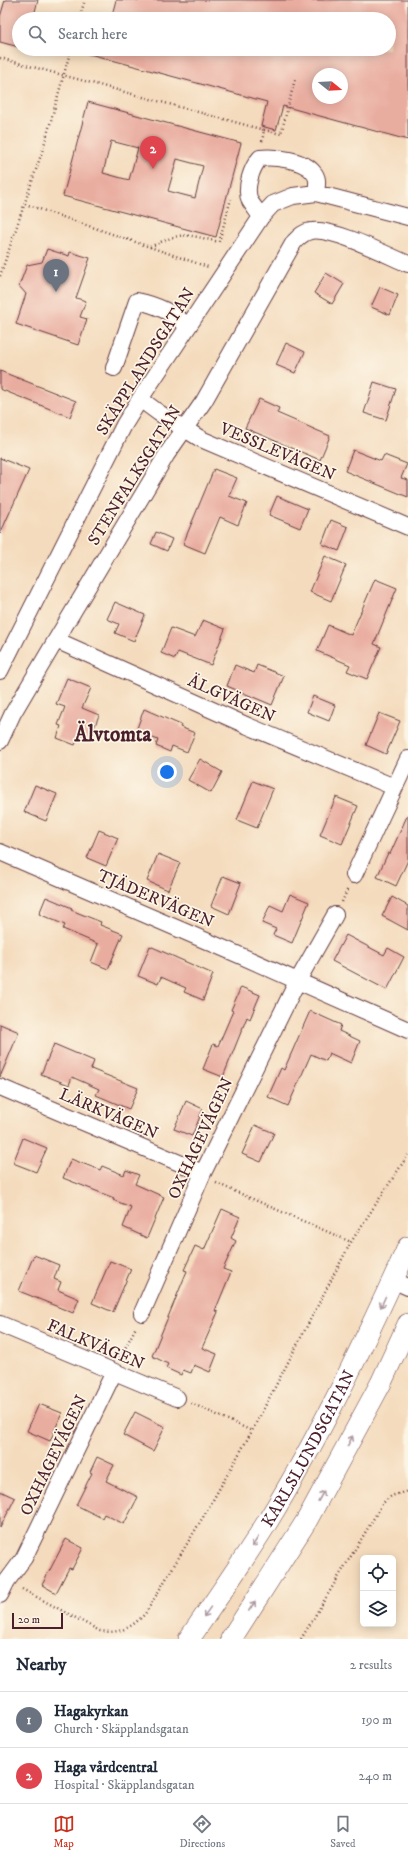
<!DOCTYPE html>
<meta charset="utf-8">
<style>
:root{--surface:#fff;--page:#f2f2f3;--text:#1f2937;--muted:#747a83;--line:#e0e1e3;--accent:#c8321e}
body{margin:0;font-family:"IM FELL DW Pica",serif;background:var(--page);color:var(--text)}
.controls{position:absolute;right:12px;bottom:12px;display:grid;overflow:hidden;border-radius:6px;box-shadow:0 2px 10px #0003}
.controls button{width:36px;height:36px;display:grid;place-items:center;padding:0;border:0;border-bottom:1px solid var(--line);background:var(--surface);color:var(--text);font:20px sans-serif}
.compass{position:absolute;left:312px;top:68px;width:36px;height:36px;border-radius:50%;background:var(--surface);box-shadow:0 2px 10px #0003;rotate:108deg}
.scale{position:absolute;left:12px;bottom:10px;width:51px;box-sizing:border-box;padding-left:4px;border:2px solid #4a1f2b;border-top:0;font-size:11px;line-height:14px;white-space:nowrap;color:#4a1f2b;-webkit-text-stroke:3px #fcf5e5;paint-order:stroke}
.you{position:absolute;left:167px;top:772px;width:14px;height:14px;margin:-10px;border:3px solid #fff;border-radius:50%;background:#1a73e8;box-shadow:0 0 0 6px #1a73e833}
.badge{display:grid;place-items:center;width:26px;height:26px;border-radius:50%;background:var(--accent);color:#fff;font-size:13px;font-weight:700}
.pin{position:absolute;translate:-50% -33px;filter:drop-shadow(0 1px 2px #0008)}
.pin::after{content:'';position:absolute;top:21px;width:14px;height:12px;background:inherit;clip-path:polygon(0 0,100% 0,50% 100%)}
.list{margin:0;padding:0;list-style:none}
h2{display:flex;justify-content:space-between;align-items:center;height:52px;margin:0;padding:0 16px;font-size:17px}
h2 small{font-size:13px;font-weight:400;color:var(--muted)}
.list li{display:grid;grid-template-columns:26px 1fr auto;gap:12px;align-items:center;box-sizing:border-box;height:56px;padding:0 16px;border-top:1px solid var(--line)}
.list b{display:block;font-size:15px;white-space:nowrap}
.list p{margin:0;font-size:13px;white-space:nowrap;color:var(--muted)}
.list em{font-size:13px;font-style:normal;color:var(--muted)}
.icon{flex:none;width:22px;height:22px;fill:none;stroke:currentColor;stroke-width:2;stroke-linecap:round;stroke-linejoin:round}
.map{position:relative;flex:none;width:408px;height:1639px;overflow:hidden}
.search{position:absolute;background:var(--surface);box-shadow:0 2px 10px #0003;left:12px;right:12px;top:12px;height:44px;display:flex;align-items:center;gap:10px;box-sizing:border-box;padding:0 14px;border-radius:22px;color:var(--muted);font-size:15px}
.sheet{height:164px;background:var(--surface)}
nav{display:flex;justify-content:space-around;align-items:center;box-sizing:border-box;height:56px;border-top:1px solid var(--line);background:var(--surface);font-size:11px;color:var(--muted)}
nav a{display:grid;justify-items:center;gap:2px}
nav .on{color:var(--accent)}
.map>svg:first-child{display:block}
.building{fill:#e9ada0;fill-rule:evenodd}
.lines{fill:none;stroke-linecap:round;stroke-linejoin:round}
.minor-casing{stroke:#643b41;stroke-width:18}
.major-casing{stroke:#643b41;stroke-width:22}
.path{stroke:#643b41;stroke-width:2.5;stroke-dasharray:1 3;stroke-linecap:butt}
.minor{stroke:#fff;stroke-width:16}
.major{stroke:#fff;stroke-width:21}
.oneway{stroke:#ae9aa0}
.labels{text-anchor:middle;stroke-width:3.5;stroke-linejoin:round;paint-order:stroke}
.street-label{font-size:17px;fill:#4a1f2b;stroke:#fcf5e5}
.district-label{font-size:21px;font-weight:bold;fill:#4a1f2b;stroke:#fcf5e5}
</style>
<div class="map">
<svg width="408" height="1639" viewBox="0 0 408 1639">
<rect width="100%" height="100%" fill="#fcf5e5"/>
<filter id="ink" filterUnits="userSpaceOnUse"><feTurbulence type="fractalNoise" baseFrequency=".025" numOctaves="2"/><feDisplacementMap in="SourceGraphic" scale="8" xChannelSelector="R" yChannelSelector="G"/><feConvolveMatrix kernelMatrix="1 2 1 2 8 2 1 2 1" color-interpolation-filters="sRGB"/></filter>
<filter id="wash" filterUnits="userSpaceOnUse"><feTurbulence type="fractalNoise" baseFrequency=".012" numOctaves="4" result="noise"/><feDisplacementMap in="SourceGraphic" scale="16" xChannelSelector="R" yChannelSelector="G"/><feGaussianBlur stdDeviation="0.9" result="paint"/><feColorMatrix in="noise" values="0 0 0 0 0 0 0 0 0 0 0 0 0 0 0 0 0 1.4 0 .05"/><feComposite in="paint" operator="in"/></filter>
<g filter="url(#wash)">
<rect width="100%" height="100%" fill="#f4dbbd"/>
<g id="blocks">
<path class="building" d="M5,0h33l-5,19h-14v28l-19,-5v-25z
M116,0h292v140l-125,-34 -7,24 -15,-4 6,-24 -181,-49 1,-4h302v-30h-278zM318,74h24v24h-24z
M88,102l153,41 -25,94 -153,-41zM111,141l27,7 -9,32 -26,-7zM177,159l26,7 -8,32 -27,-7z
M47,249l22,7 1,-4 20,6 -14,40 10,3 -6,16 7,2 -9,26 -62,-21 10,-30 -7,-8 8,-21 15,-3z
M326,273l18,11 -12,20 -18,-11z
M380,287l18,8 -8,20 -19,-8z
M286,343l19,9 -10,21 -19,-8z
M0,371l76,30 -6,16 -70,-28z
M374,382l22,7 -10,31 -22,-7z
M259,399l20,9 -2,5 53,23 -10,24 -75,-32z
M353,450l28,11 3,-6 23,9 -6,14 7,2v17l-63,-26z
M0,458l29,12 -29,64z
M214,469l23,9 -8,18 18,7 -9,22 -18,-8 -15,36 -22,-9z
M277,496l31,13 -8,19 -31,-13z
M331,520l17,7 -9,24 -17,-7z
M156,532l16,7 -5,12 -16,-7z
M325,556l21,9 -15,36 -21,-9z
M375,579l22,9 -23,56 7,3 -14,32 -20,-8 3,-6 -33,-14 11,-26 23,10z
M115,602l30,13 -11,26 -19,-8 4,-9 -12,-5z
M203,620l22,9 -14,36 -33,-13 -3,7 -14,-6 10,-25 24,9z
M235,665l19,8 3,-8 27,11 -12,29 -45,-19z
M67,678l24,10 -9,20 17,7 -9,24 -10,-5 -5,11 -18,-7 4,-12 -3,-1 7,-18 -9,-3z
M313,696l22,9 -6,16 -22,-9z
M144,709l37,16 -1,2 15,6 -8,19 -15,-6 -2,6 -14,-6 2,-6 -22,-9z
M379,713l21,8 -14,33 -20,-9z
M200,759l22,13 -11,21 -23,-13z
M253,781l20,8 -16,39 -20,-8z
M35,785l22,9 -11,27 -22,-9z
M336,797l22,9 -16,38 -22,-9z
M408,814v46l-12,26 -19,-9 11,-24 2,1z
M99,830l19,8 -12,28 -19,-8z
M158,854l22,9 -12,27 -21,-9z
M223,876l18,7 -12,31 -18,-8z
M290,894l19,8 -17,41 -19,-8 3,-6 -14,-6 8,-18 13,6z
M46,897l26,11 -1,2 30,12 -1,3 23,9 -15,35 -17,-7 7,-18 -35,-15 2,-4 -26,-11z
M392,897l16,9v24l-26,-14z
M346,935l38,20 4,-7 16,9 -17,33 -55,-29z
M150,946l63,28 -10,26 -19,-8 2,-4 -25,-11 -3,7 -20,-8z
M241,987l19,8 -10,24 -3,-2 -24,60 -20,-8 10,-25 5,2 15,-35 -2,-1z
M310,1011l31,14 -2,6 21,10 -9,22 -22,-10 -3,8 -15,-7 -23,52 -20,-9 13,-29 3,2z
M0,1024l19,8 -19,45z
M54,1044l40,17 -3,8 47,19 -9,21 -33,-14 3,-6 -27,-12 -3,8 -28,-11z
M186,1101l17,8 -11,27 -18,-7z
M255,1125l19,8 -13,29 -19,-8z
M23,1138l24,10 -11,24 -23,-9z
M71,1159l29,11 2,-4 22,9 2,-5 13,5 -4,9 29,13 -17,41 -24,-11 8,-20 -18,-7 1,-2 -51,-20z
M222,1209l18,8 -9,21 5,3 -13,28 8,3 -16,39 3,1 -16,36 15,6 -7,18 -16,-7 -3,8 -8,-3 -2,5 -15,-7 2,-4 -16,-8 35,-85 -3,-1 11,-24 9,4z
M34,1255l25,10 -5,14 7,3 -3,8 21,9 -6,14 -54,-22z
M110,1261l21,8 -18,43 -21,-9z
M39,1404l23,9 -12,28 -23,-10z
M135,1412l30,15 -12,24 -30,-16z
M97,1457l17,8 -8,16 32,16 -14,27 -20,-10 -2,4 -26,-13 16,-32 -2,-1z
M0,1491l15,7 -15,30z
M66,1539l17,9 -11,21 -3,-1 -13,25 -14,-8z"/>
</g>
</g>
<g filter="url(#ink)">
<use href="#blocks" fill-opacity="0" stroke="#643b41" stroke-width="1"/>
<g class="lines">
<g class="minor-casing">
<path id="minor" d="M261,217c-3,-5 -8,-11 -11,-16 -6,-13 2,-34 10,-43 14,-2 44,2 53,14 6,6 4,13 3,21
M114,368l23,-67c21,4 35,12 51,25
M140,399l19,14 42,26 207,88
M56,640l192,86 146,61
M0,671l124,-246 16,-26 121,-182 12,-13 20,-8 23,-3 92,24
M0,741l13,-28 43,-73 111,-186 37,-53 90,-159c5,-5 9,-10 17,-11 21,-4 76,24 97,33
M0,852l239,103 169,75
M354,875l54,-116
M0,1087l203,86
M393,1280l15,7
M142,1313l61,-140 94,-191 38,-67
M0,1324l177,74
M0,1595l7,-14 17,-23 90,-186"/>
</g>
<g class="major-casing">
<g id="major">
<path id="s1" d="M189,1639c26,-38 53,-76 77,-115 55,-89 99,-183 142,-277"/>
<path d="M231,1639l76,-119 74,-137 27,-59"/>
</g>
</g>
<path class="path" d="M79,19l6,-19
M0,58l264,72 -2,12
M264,130l17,4 14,-55
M25,204l183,63
M150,247c33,-16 35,-13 69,-5l12,-43
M0,276l43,-127 28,-100
M342,902l6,-14
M216,1183l135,59
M120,1358l16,-31
M191,1403l61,28
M22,1589l78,42c20,3 31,-3 45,-17l64,-107 43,-76 99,-189 57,-87
M301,1639l82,-136 8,-7 17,-5"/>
<use href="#minor" class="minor"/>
<use href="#major" class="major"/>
</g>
<defs><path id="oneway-shaft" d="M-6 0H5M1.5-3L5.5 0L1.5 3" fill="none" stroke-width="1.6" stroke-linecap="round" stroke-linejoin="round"/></defs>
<g class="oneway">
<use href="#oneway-shaft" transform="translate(383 1302) rotate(114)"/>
<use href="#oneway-shaft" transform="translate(350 1441) rotate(-63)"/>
<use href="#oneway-shaft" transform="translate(321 1496) rotate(-61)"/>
<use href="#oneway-shaft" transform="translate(255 1542) rotate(123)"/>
<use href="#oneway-shaft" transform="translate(252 1606) rotate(-57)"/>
<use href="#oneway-shaft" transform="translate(207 1612) rotate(125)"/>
</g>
</g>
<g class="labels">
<g class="street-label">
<text transform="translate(145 361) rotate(-58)" y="6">SKÄPPLANDSGATAN</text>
<text transform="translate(278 451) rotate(23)" y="6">VESSLEVÄGEN</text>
<text transform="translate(134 475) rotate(-58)" y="6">STENFALKSGATAN</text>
<text transform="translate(232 698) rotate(24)" y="6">ÄLGVÄGEN</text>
<text transform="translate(156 898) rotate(23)" y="6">TJÄDERVÄGEN</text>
<text transform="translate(109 1113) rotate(23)" y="6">LÄRKVÄGEN</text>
<text transform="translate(200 1138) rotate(-65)" y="6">OXHAGEVÄGEN</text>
<text transform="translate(96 1344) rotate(23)" y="6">FALKVÄGEN</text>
<text dy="6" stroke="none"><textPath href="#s1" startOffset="225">KARLSLUNDSGATAN</textPath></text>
<text transform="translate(53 1455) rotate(-64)" y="6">OXHAGEVÄGEN</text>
</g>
<g class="district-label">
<text x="113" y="741">Älvtomta</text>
</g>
</g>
</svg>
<div class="controls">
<button><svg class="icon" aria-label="locate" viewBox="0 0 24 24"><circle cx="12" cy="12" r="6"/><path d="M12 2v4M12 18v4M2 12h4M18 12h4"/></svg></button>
<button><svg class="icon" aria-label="layers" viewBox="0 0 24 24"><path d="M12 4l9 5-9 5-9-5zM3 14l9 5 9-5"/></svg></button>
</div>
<svg class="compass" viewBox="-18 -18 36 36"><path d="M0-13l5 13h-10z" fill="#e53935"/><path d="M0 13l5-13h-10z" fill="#747a83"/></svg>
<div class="scale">20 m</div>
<div class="you"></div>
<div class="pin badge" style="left:56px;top:292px;background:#6b7280">1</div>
<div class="pin badge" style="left:153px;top:169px;background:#e0444e">2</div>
<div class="search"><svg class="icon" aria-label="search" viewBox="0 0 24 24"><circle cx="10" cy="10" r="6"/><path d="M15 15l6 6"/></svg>Search here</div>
</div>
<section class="sheet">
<h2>Nearby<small>2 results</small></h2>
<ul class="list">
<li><span class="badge" style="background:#6b7280">1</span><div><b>Hagakyrkan</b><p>Church · Skäpplandsgatan</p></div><em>190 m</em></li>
<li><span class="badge" style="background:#e0444e">2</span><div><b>Haga vårdcentral</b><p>Hospital · Skäpplandsgatan</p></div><em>240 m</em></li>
</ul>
</section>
<nav>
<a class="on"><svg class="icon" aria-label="map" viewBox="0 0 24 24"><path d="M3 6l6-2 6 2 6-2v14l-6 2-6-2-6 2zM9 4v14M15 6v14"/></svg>Map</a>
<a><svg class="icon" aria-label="directions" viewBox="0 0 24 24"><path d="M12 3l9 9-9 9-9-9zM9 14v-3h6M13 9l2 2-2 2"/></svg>Directions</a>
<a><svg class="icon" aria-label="saved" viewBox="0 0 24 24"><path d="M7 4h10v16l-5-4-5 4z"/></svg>Saved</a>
</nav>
